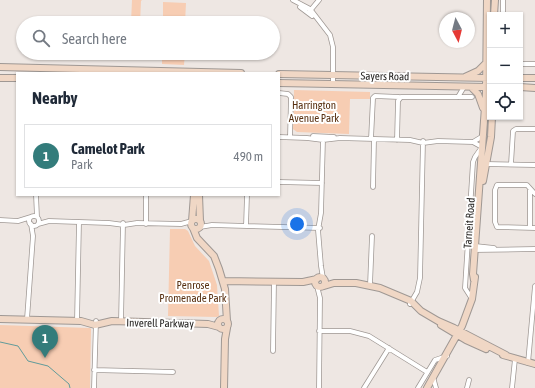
<!DOCTYPE html>
<meta charset="utf-8">
<style>
:root{--surface:#fff;--page:#f2f2f3;--text:#1f2937;--muted:#747a83;--line:#e0e1e3;--accent:#337c7b}
body{margin:0;font-family:"Asap Condensed",sans-serif;background:var(--page);color:var(--text)}
.controls{position:absolute;right:12px;top:12px;display:grid;overflow:hidden;border-radius:0px;box-shadow:0 1px 3px #0004}
.controls button{width:36px;height:36px;display:grid;place-items:center;padding:0;border:0;border-bottom:1px solid var(--line);background:var(--surface);color:var(--text);font:20px sans-serif}
.compass{position:absolute;left:439px;top:12px;width:36px;height:36px;border-radius:50%;background:var(--surface);box-shadow:0 1px 3px #0004;rotate:173deg}
.you{position:absolute;left:297px;top:224px;width:14px;height:14px;margin:-10px;border:3px solid #fff;border-radius:50%;background:#1a73e8;box-shadow:0 0 0 6px #1a73e833}
.badge{display:grid;place-items:center;width:26px;height:26px;border-radius:50%;background:var(--accent);color:#fff;font-size:13px;font-weight:700}
.pin{position:absolute;translate:-50% -33px;filter:drop-shadow(0 1px 2px #0008)}
.pin::after{content:'';position:absolute;top:21px;width:14px;height:12px;background:inherit;clip-path:polygon(0 0,100% 0,50% 100%)}
.list{margin:0;padding:0;list-style:none}
h2{display:flex;justify-content:space-between;align-items:center;height:52px;margin:0;padding:0 16px;font-size:17px}
h2 small{font-size:13px;font-weight:400;color:var(--muted)}
.list li{display:grid;grid-template-columns:26px 1fr auto;gap:12px;align-items:center;box-sizing:border-box;height:64px;margin:0 8px 8px;padding:0 8px;border:1px solid var(--line);border-radius:0px}
.list b{display:block;font-size:15px;white-space:nowrap}
.list p{margin:0;font-size:13px;white-space:nowrap;color:var(--muted)}
.list em{font-size:13px;font-style:normal;color:var(--muted)}
.icon{flex:none;width:22px;height:22px;fill:none;stroke:currentColor;stroke-width:2;stroke-linecap:round;stroke-linejoin:round}
.map{position:relative;flex:none;width:535px;height:388px;overflow:hidden}
.search{position:absolute;background:var(--surface);box-shadow:0 1px 3px #0004;left:16px;top:16px;width:264px;height:44px;display:flex;align-items:center;gap:10px;box-sizing:border-box;padding:0 14px;border-radius:22px;color:var(--muted);font-size:15px}
.panel{position:absolute;background:var(--surface);box-shadow:0 1px 3px #0004;left:16px;top:72px;width:264px;height:124px;border-radius:0px}
.map>svg:first-child{display:block}
.green{fill:#f7cdb3}
.lines{fill:none;stroke-linecap:round;stroke-linejoin:round}
.stream{stroke:#619b9a;stroke-width:1}
.street-casing{stroke:#9f9894;stroke-width:5.5}
.secondary-casing{stroke:#9f9894;stroke-width:8}
.street{stroke:#fff;stroke-width:4}
.secondary{stroke:#f0d7c5;stroke-width:6}
.labels{text-anchor:middle;stroke-width:4;stroke-linejoin:round;paint-order:stroke}
.street-label{font-size:11px;fill:#1f1d1b;stroke:#fff}
.park-label{font-size:11px;fill:#572f10;stroke:#fff}
</style>
<div class="map">
<svg width="535" height="388" viewBox="0 0 535 388">
<rect width="100%" height="100%" fill="#eee7e3"/>
<path class="green" d="M132,0h10l-1,1 -1,22h-9z
M163,2l23,1 -1,20h-22z
M162,53h23l-1,12 -22,-1z
M294,90l76,2v7h-20l-1,35 -52,-2 -4,-3z
M170,229h15l3,2 7,15 14,15 8,24 2,31 -2,1 -49,-1z
M0,325l90,3 1,1 -1,59h-90z"/>
<g class="lines">
<path class="stream" d="M0,342l18,4 10,15 20,5 21,18 1,4"/>
<g class="street-casing">
<path id="street" d="M293,0l17,9 20,26 3,12v37
M300,7l12,9
M309,12l10,-12
M503,15v-15
M520,64h15
M279,93l9,1 3,3 -1,40
M458,97l6,-10
M313,136l21,1
M279,137l28,1 16,2 17,-2 70,2 13,3 15,-2 35,1 10,-6
M323,139l-2,74 -3,17 3,36 2,12
M371,139l2,-41 2,-2 24,1
M397,140l1,-39 3,-4h71
M486,164l49,1
M511,164l2,-33 3,-2h19
M279,182l43,1
M373,187l1,-48
M530,190v38
M535,194l-8,-9h-30l-2,5v32l2,5 38,1
M36,195l1,22
M29 221a5 5 0 1 1 10 0a5 5 0 1 1-10 0Z
M0,220l18,1 13,-4
M38,224l11,-3 60,2 15,2 13,-2 44,1 11,-3
M146,224v-29
M246,226l1,-31
M200,227l12,-2 108,3
M475,246l19,2
M474,250l61,-1
M370,285l2,-49
M317,286l3,12 -1,90
M472,299l-7,-11 8,-126 2,-5 7,-10 -9,-5
M410,304l7,-12 3,-14 3,-137
M27,319l6,-83 -2,-12
M77,321l2,-99
M121,322l2,-99
M319,331h31l19,5 58,36
M273,351l1,-70
M528,363l7,-77
M94,370l79,2
M433,377l3,11
M94,388l2,-67
M364,388l25,-40
M418,388l17,-28 12,-4
M467,388l2,-8
M512,388l3,-29"/>
</g>
<g class="secondary-casing">
<path id="secondary" d="M494,15l1,-15
M0,67l241,6
M279,74l211,4
M465,77l13,-6 7,-7
M0,78h17
M520,78h15
M279,83l209,4
M471,87l7,7 5,14
M520,87l15,1
M483,181l8,-44 1,-20
M199,195l1,26
M191 224a5 5 0 1 1 10 0a5 5 0 1 1-10 0Z
M192,221l2,-26
M193,228l4,10 17,18 5,13 6,20 2,32
M315 282a5 5 0 1 1 10 0a5 5 0 1 1-10 0Z
M474,280l-1,-6 13,-181 1,-93
M223,281l80,1 14,-3
M324,286l10,-3h22l24,5 31,13 10,10 17,10 16,7 52,27
M0,319l81,2 14,4 17,-4 96,3 11,3
M218 324a5 5 0 1 1 10 0a5 5 0 1 1-10 0Z
M441,325l25,15 20,9
M503,355l32,9
M224,388l1,-49 2,-11
M427,388l35,-62 10,-27 3,-22"/>
</g>
<use href="#street" class="street"/>
<use href="#secondary" class="secondary"/>
</g>
<g class="labels">
<g class="street-label">
<text transform="translate(385 76) rotate(1)" y="4">Sayers Road</text>
<text transform="translate(469 223) rotate(-86)" y="4">Tarneit Road</text>
<text transform="translate(160 323) rotate(1)" y="4">Inverell Parkway</text>
</g>
<g class="park-label">
<text x="314" y="109">Harrington<tspan x="314" dy="13">Avenue Park</tspan></text>
<text x="193" y="289">Penrose<tspan x="193" dy="13">Promenade Park</tspan></text>
</g>
</g>
</svg>
<div class="controls">
<button>+</button>
<button>−</button>
<button><svg class="icon" aria-label="locate" viewBox="0 0 24 24"><circle cx="12" cy="12" r="6"/><path d="M12 2v4M12 18v4M2 12h4M18 12h4"/></svg></button>
</div>
<svg class="compass" viewBox="-18 -18 36 36"><path d="M0-13l5 13h-10z" fill="#e53935"/><path d="M0 13l5-13h-10z" fill="#747a83"/></svg>
<div class="you"></div>
<div class="pin badge" style="left:45px;top:358px">1</div>
<div class="search"><svg class="icon" aria-label="search" viewBox="0 0 24 24"><circle cx="10" cy="10" r="6"/><path d="M15 15l6 6"/></svg>Search here</div>
<section class="panel">
<h2>Nearby<small></small></h2>
<ul class="list">
<li><span class="badge">1</span><div><b>Camelot Park</b><p>Park</p></div><em>490 m</em></li>
</ul>
</section>
</div>
